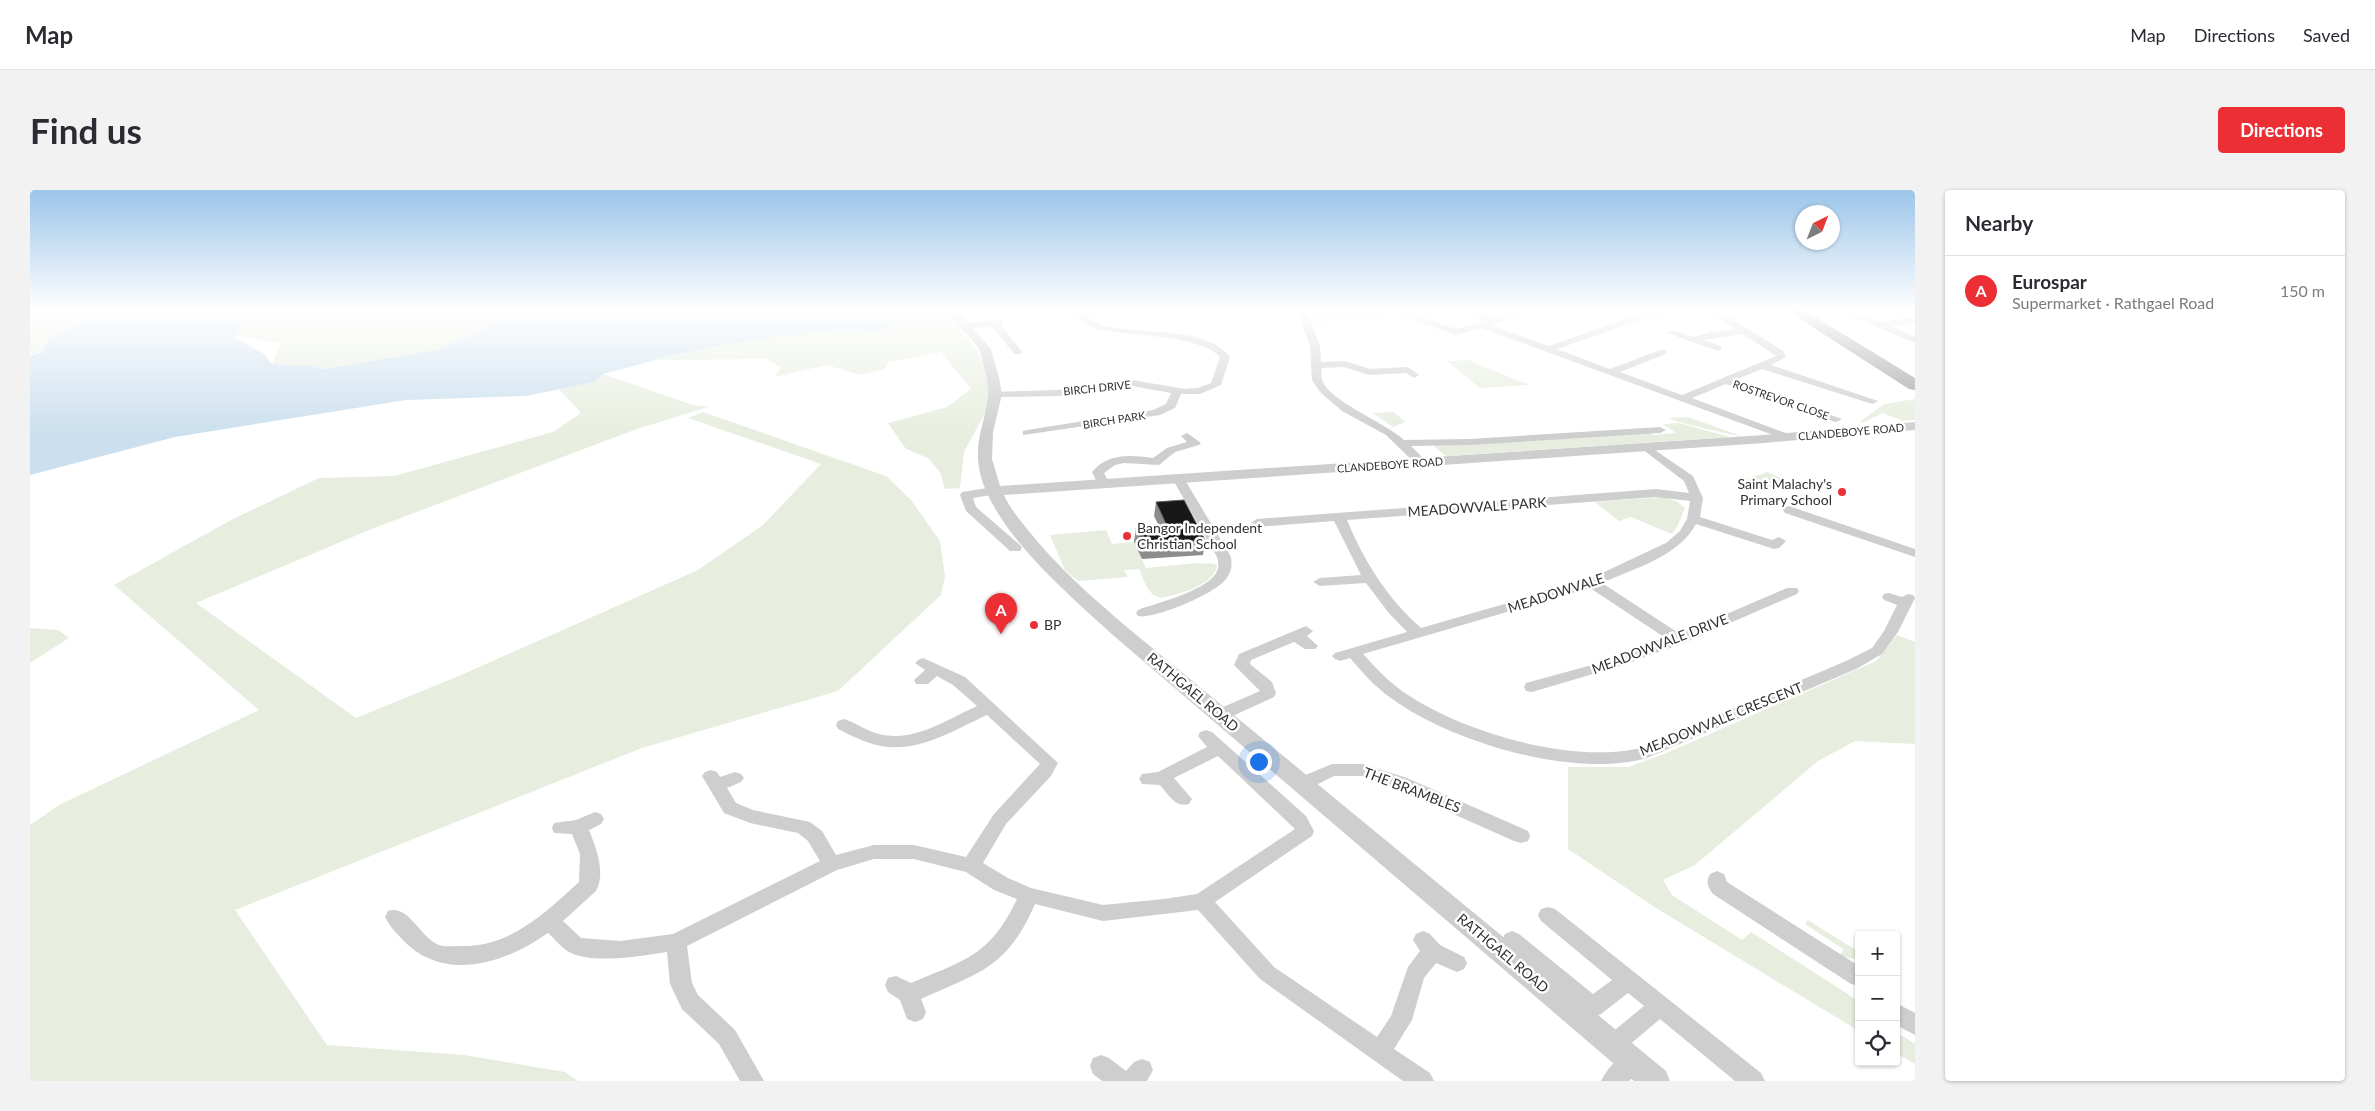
<!DOCTYPE html>
<meta charset="utf-8">
<style>
:root{--surface:#fff;--page:#f2f2f3;--text:#2b2b33;--muted:#7c7c81;--line:#e1e1e2;--accent:#ec2f35}
body{margin:0;font-family:Lato,sans-serif;background:var(--page);color:var(--text)}
.controls{position:absolute;right:15px;bottom:15px;display:grid;overflow:hidden;border-radius:5px;box-shadow:0 1px 4px #0004}
.controls button{width:45px;height:45px;display:grid;place-items:center;padding:0;border:0;border-bottom:1px solid var(--line);background:var(--surface);color:var(--text);font:25px sans-serif}
.compass{position:absolute;left:1765px;top:15px;width:45px;height:45px;border-radius:50%;background:var(--surface);box-shadow:0 1px 4px #0004;rotate:42deg}
.you{position:absolute;left:1228px;top:571px;width:18px;height:18px;margin:-12px;border:4px solid #fff;border-radius:50%;background:#1a73e8;box-shadow:0 0 0 8px #1a73e833}
.badge{display:grid;place-items:center;width:32px;height:32px;border-radius:50%;background:var(--accent);color:#fff;font-size:16px;font-weight:700}
.pin{position:absolute;translate:-50% -41px;filter:drop-shadow(0 1px 2px #0008)}
.pin::after{content:'';position:absolute;top:26px;width:18px;height:15px;background:inherit;clip-path:polygon(0 0,100% 0,50% 100%)}
.list{margin:0;padding:0;list-style:none}
h2{display:flex;justify-content:space-between;align-items:center;height:65px;margin:0;padding:0 20px;font-size:21px}
h2 small{font-size:16px;font-weight:400;color:var(--muted)}
.list li{display:grid;grid-template-columns:32px 1fr auto;gap:15px;align-items:center;box-sizing:border-box;height:70px;padding:0 20px;border-top:1px solid var(--line)}
.list b{display:block;font-size:19px;white-space:nowrap}
.list p{margin:0;font-size:16px;white-space:nowrap;color:var(--muted)}
.list em{font-size:16px;font-style:normal;color:var(--muted)}
.icon{flex:none;width:28px;height:28px;fill:none;stroke:currentColor;stroke-width:2;stroke-linecap:round;stroke-linejoin:round}
.map{position:relative;flex:none;width:1885px;height:891px;overflow:hidden;border-radius:5px}
header{display:flex;align-items:center;gap:30px;box-sizing:border-box;height:70px;padding:0 25px;background:var(--surface);border-bottom:1px solid var(--line)}
header strong{font-size:24px}
nav{display:flex;gap:28px;margin-inline-start:auto;font-size:18px}
.intro{display:flex;align-items:center;justify-content:space-between;box-sizing:border-box;height:120px;padding:0 30px}
h1{margin:0;font-size:35px}
.button{padding:12px 22px;border-radius:5px;background:var(--accent);color:#fff;font-size:18px;font-weight:700}
main{display:flex;gap:30px;padding:0 30px}
aside{flex:1;background:var(--surface);border-radius:5px;box-shadow:0 1px 4px #0004}
.map>svg:first-child{display:block}
.green{fill:#e7eedf}
.water{fill:#cbdfee}
.lines{fill:none;stroke-linecap:round;stroke-linejoin:round}
.minor{fill:#cecece;fill-rule:evenodd}
.tertiary{fill:#cecece;fill-rule:evenodd}
.trunk{fill:#a0a0a0;fill-rule:evenodd}
.wall{fill:#8c8c8c}
.building{fill:#181818;stroke:#5d5d5d}
.poi-dot{fill:#ec2f35;stroke:#fff;stroke-width:2}
.labels{text-anchor:middle;stroke-width:5;stroke-linejoin:round;paint-order:stroke}
.far-street-label{font-size:11px;fill:#313131;stroke:#fff}
.poi-label{font-size:14px;fill:#313131;stroke:#fff;text-anchor:start}
.street-label{font-size:14px;fill:#313131;stroke:#fff}
</style>
<header>
<strong>Map</strong>
<nav><a>Map</a><a>Directions</a><a>Saved</a></nav>
</header>
<div class="intro"><h1>Find us</h1><a class="button">Directions</a></div>
<main>
<div class="map">
<svg width="1885" height="891" viewBox="0 0 1885 891">
<rect width="100%" height="100%" fill="#fff"/>
<path class="green" d="M0,120h70l-50,26 -7,15 -13,4z
M215,120h229l16,10 -4,10 -51,20 -111,19 -12,-3 -40,-2 9,-21 -48,-7 14,-16z
M877,120h35l36,41 15,47 -29,54 -4,36 -15,1 -5,-17 -12,-14 -22,-9 -18,-26 59,-16 24,-18 -30,-37 -53,10 -3,7 -25,6 -33,-10 -53,12 7,-9 -15,-9 -113,1 80,-17 69,-10 46,-3 32,2 23,-15z
M1276,120h65l20,8 -79,4z
M1440,170l7,4 53,21 -50,3 -33,-27z
M573,184l90,31 15,2 -71,22 -263,99 -178,75 160,115 105,-43 237,-105 65,-45 58,-61 -133,-46 15,-6 183,64 25,24 29,41 5,35 -4,19 -103,96 -196,57 -407,162 92,135 137,10 101,17 13,9h-548v-256l29,-20 200,-95 -145,-125 117,-65 88,-42 75,-2 159,-44 28,-19 -22,-24 36,-7z
M1885,209v21l-12,1 -20,-8 -21,10 -1,-2 23,-17z
M1364,222l11,10 -12,5 -20,-14z
M1658,227l53,19c-6,0 -69,-15 -73,-18z
M1649,233l51,14 -284,19 -12,-10 1,-2 214,-12 4,3 23,-2 -13,-9z
M1737,282l20,9 -22,8 -20,-9z
M1633,307l13,4 9,7 -8,19 -5,7 -41,-17 -12,4 -24,-19z
M1076,340l6,14 22,-2 12,26 50,-5c7,2 15,-1 21,2 -2,20 -38,29 -55,33 -15,-2 -17,-17 -23,-29l-15,1 4,7 -50,4 -13,-11 -15,-35z
M0,438l28,2 11,8 -39,25z
M1867,445l18,7v102l-60,-3 -37,20 -123,104 -32,15 9,15 70,45 9,-8 97,62 11,9v28l-203,-123 -88,-59v-82h60l36,-13 212,-93z
M1778,730l51,32v2l-5,5 -14,-3 3,-7 -38,-25z
M1866,842l19,12v20l-19,-11z"/>
<path class="water" d="M70,120h145l2,10 -13,17 30,17 8,10 40,2 12,3 111,-19 51,-20 4,-10 -16,-10h433l-2,6 -25,16 -32,-2 -50,4 -65,9 -63,13 -67,18 -8,8 -69,14 -120,4 -231,37 -145,38v-119l12,-4 8,-15z"/>
<g class="lines">
<path class="minor" d="M998,120h26l-23,5 -3,-1z
M1043,120c13,0 17,11 29,15 36,10 104,0 128,32l-9,28 -21,9h-19l-6,14 -15,7 -137,20v-4l4,-1 126,-20 13,-6 5,-11 -39,-7 -74,10 -63,1 -5,-3 1,-2 67,-2 74,-10 53,9 13,-1 13,-5 9,-26c-20,-23 -95,-21 -125,-28l-13,-8z
M1267,120h9l14,36 1,16 24,-1 25,8 38,-2 11,8 -5,3 -8,-5 -37,2 -25,-8 -23,1c1,3 0,8 1,12 8,22 63,42 82,60l66,-1 190,-12 6,3 -6,3 -190,12 -59,1 16,16 -2,3h-8l-31,-30 -44,-24 -22,-19 -8,-12 -2,-34z
M1358,120h14l54,19 29,-8 -23,-11h13l19,8 21,-8h14l-38,15 57,21 93,-32 17,-4h19l-31,8 -89,31 53,20 50,-19h6v4l-46,18 62,23 94,-39 -33,-22 -39,6 17,6v4l-3,1 -51,-18 5,-3 22,7 16,-5 26,-3 -29,-19h11l65,41 3,6 -15,8 107,36 -5,3 -4,-1 -107,-34 -27,11 107,39 -6,3 -4,-1 -106,-37 -34,14 99,37 2,2 -2,2 -4,1 -305,-112 -27,7z
M1824,121l28,11 33,-5v6l-24,3 24,11v6l-64,-27 -2,-2z
M970,129l5,3 -4,3 21,27 -2,2h-6l-22,-28 -27,3 -5,-3 5,-3z
M1157,243l14,10 -2,2 -24,7 -16,13 -35,-2 -9,2 -11,8 6,12 -2,3h-8l-8,-16c15,-19 39,-17 61,-14l14,-10 20,-6 -6,-6z
M1616,254l47,32 10,22 -3,19 72,23 7,-3 7,4 -7,7 -5,1 -78,-25c-18,33 -61,44 -94,59l78,51 107,-46h10l2,3 -2,3 -113,49 -64,23 -88,26 -6,-1 -2,-4 2,-4 84,-23 57,-21 -77,-51 -227,66c12,13 24,26 39,37 57,40 165,72 234,58 21,-5 43,-18 63,-26 49,-21 98,-41 147,-62l26,-13 12,-17 13,-26 -13,-5 -2,-3 2,-3 5,-1 13,4 6,-3 5,1 2,3 -17,34 -16,22 -26,15 -209,89c-72,21 -197,-16 -256,-60 -16,-11 -29,-26 -41,-40l-10,3 -5,-2 -3,-3 3,-3 72,-21 -19,-20 -22,-29 -46,3 -7,-4 7,-4 41,-3 -27,-54 -77,6 -6,-4 6,-4 399,-30 33,4 -5,-12 -42,-32 -2,-2 2,-2zM1626,307l34,4 -3,18 -7,12 -14,12 -79,37 -166,48c-34,-30 -57,-67 -74,-108z
M1149,286l6,4 46,77c1,9 1,14 -5,22 -9,14 -73,41 -88,37l-2,-3 2,-3c18,-7 74,-20 80,-41 1,-3 0,-8 -1,-12l-44,-77z
M964,297l6,4 -2,3 -25,4 3,9 44,38 2,3 -2,3h-10l-44,-40 -6,-16 2,-3z
M1759,316l126,43v8l-130,-44 -2,-3 2,-3z
M1276,436l7,5 -6,5 11,10 -3,3h-10l-11,-7 -43,18 -1,4 22,18 4,11 -2,4 -48,22h-12l-2,-4 2,-4 46,-20 -26,-26 5,-11z
M893,468l42,19 93,86 -7,13 -45,48 -23,39 25,15 23,10 72,17 61,-6 33,-5 98,-65 -77,-73 -44,22 18,21 -3,5c-14,4 -21,-10 -29,-19l-18,-1 -3,-5 3,-5 16,-2 49,-25 -9,-11 2,-4 6,-2 6,2 94,84 8,15 -2,5 -97,66 59,65 103,70 14,-21 17,-49 12,-16 -7,-11 3,-6 7,-3 7,3 10,11 24,12 3,6 -3,6 -7,3 -21,-9 -12,15 -12,42 -18,29 36,24 4,8h-31l-143,-102 -62,-69 -95,11 -68,-17c-28,64 -54,68 -114,95l5,13 -3,7 -8,3 -8,-3 -7,-19 -12,-8 -3,-7 3,-7 8,-2 15,7c54,-23 79,-27 106,-84l-23,-9 -28,-18 -52,-13h-40l-37,11 -150,76 5,37 6,12 37,35 29,51h-24l-21,-37 -37,-35 -12,-25 -3,-32c-26,4 -72,12 -96,1 -9,-4 -16,-14 -23,-20 -44,31 -105,51 -147,5 -6,-6 -12,-13 -16,-21l3,-6c21,-7 32,27 51,34 5,2 13,1 19,1 51,2 85,-31 121,-64l1,-28 -8,-20 -18,-1 -2,-5 2,-5 22,-3 19,-8 6,2 3,5 -3,5 -12,6c7,18 17,42 7,61l-33,30 18,17 39,3 53,-7 147,-73 -12,-20 -10,-8 -48,-10 -26,-10 -22,-37 3,-4 6,-2 6,2 3,5 15,-5 6,2 3,4 -3,4 -14,6 9,15 17,7 57,12 12,9 14,24 38,-10h40l52,12 28,-43 46,-50 -53,-49c-33,15 -68,38 -106,31 -15,-3 -29,-10 -43,-17l-2,-4 2,-4 6,-2c12,4 23,12 35,15 35,9 69,-15 98,-28l-24,-21 -16,-9 -9,8h-12l-2,-4 11,-10 -10,-7 3,-3z
M1302,574h31l44,14 121,53 2,5 -2,5 -7,2 -7,-2 -119,-53 -33,-12h-28l-26,13 -6,1 -6,-1 -3,-5 3,-5z
M1687,681l7,3 3,8 132,84v20l-8,-2 -138,-90c-6,-7 -7,-13 -3,-20z
M1518,717l7,2 206,164 4,8h-30l-75,-62 -39,33 -8,3 -8,-3 -3,-7 3,-7 39,-32 -16,-13 -27,21 -8,3 -8,-3 -80,-68 -3,-6 3,-6 7,-3 7,3 74,60 19,-14 -71,-59 -3,-6 3,-6z
M1866,813l19,10v22l-19,-10z
M1603,860l8,3 3,8 -3,8 -12,12h-28c6,-13 19,-26 32,-31z
M1071,865l8,3 17,13 8,-9 8,-3 8,3 3,8 -6,11h-45l-9,-7 -3,-8 3,-8z"/>
<path class="tertiary" d="M914,120h12l35,39 8,29 3,16 -9,38 -1,27 8,27 764,-51 151,-13v8l-151,13 -760,52c6,13 15,24 24,35 29,37 64,67 100,98l538,443 4,10h-36l-520,-445c-44,-40 -116,-101 -133,-159 -9,-34 4,-51 7,-82 1,-10 -2,-21 -5,-30 -1,-5 -2,-11 -4,-15 -8,-15 -25,-26 -35,-40z"/>
<path class="trunk" d="M1756,120h18l111,68v12l-6,-1z"/>
</g>
<path class="wall" d="M1126,312l49,38 -2,15 -61,4 -8,-17 2,-14 23,-2 -5,-10z"/>
<path class="building" d="M1154,310l21,40 -62,4 -7,-16 31,-2 -11,-24z"/>
<linearGradient id="sky" x2="0" y2="1"><stop stop-color="#9cc5ea"/><stop offset="0.49" stop-color="#fff"/><stop offset="1" stop-color="#fff" stop-opacity="0"/></linearGradient>
<rect width="1885" height="245" fill="url(#sky)"/>
<g class="poi-dot">
<circle cx="1812" cy="302" r="5"/>
<circle cx="1097" cy="346" r="5"/>
<circle cx="1004" cy="435" r="5"/>
</g>
<g class="labels">
<g class="far-street-label">
<text transform="translate(1067 198) rotate(-6)" y="4">BIRCH DRIVE</text>
<text transform="translate(1751 210) rotate(19)" y="4">ROSTREVOR CLOSE</text>
<text transform="translate(1084 230) rotate(-9)" y="4">BIRCH PARK</text>
<text transform="translate(1821 242) rotate(-5)" y="4">CLANDEBOYE ROAD</text>
<text transform="translate(1360 275) rotate(-4)" y="4">CLANDEBOYE ROAD</text>
</g>
<g class="poi-label">
<text x="1802" y="299" text-anchor="end">Saint Malachy's<tspan x="1802" dy="16">Primary School</tspan></text>
<text x="1107" y="343">Bangor Independent<tspan x="1107" dy="16">Christian School</tspan></text>
<text x="1014" y="440">BP</text>
</g>
<g class="street-label">
<text transform="translate(1447 317) rotate(-4)" y="5">MEADOWVALE PARK</text>
<text transform="translate(1526 403) rotate(-18)" y="5">MEADOWVALE</text>
<text transform="translate(1630 454) rotate(-21)" y="5">MEADOWVALE DRIVE</text>
<text transform="translate(1163 502) rotate(40)" y="5">RATHGAEL ROAD</text>
<text transform="translate(1691 529) rotate(-22)" y="5">MEADOWVALE CRESCENT</text>
<text transform="translate(1382 600) rotate(21)" y="5">THE BRAMBLES</text>
<text transform="translate(1473 763) rotate(40)" y="5">RATHGAEL ROAD</text>
</g>
</g>
</svg>
<div class="controls">
<button>+</button>
<button>−</button>
<button><svg class="icon" aria-label="locate" viewBox="0 0 24 24"><circle cx="12" cy="12" r="6"/><path d="M12 2v4M12 18v4M2 12h4M18 12h4"/></svg></button>
</div>
<svg class="compass" viewBox="-18 -18 36 36"><path d="M0-13l5 13h-10z" fill="#e53935"/><path d="M0 13l5-13h-10z" fill="#7c7c81"/></svg>
<div class="you"></div>
<div class="pin badge" style="left:971px;top:444px">A</div>
</div>
<aside>
<h2>Nearby<small></small></h2>
<ul class="list">
<li><span class="badge">A</span><div><b>Eurospar</b><p>Supermarket · Rathgael Road</p></div><em>150 m</em></li>
</ul>
</aside>
</main>
